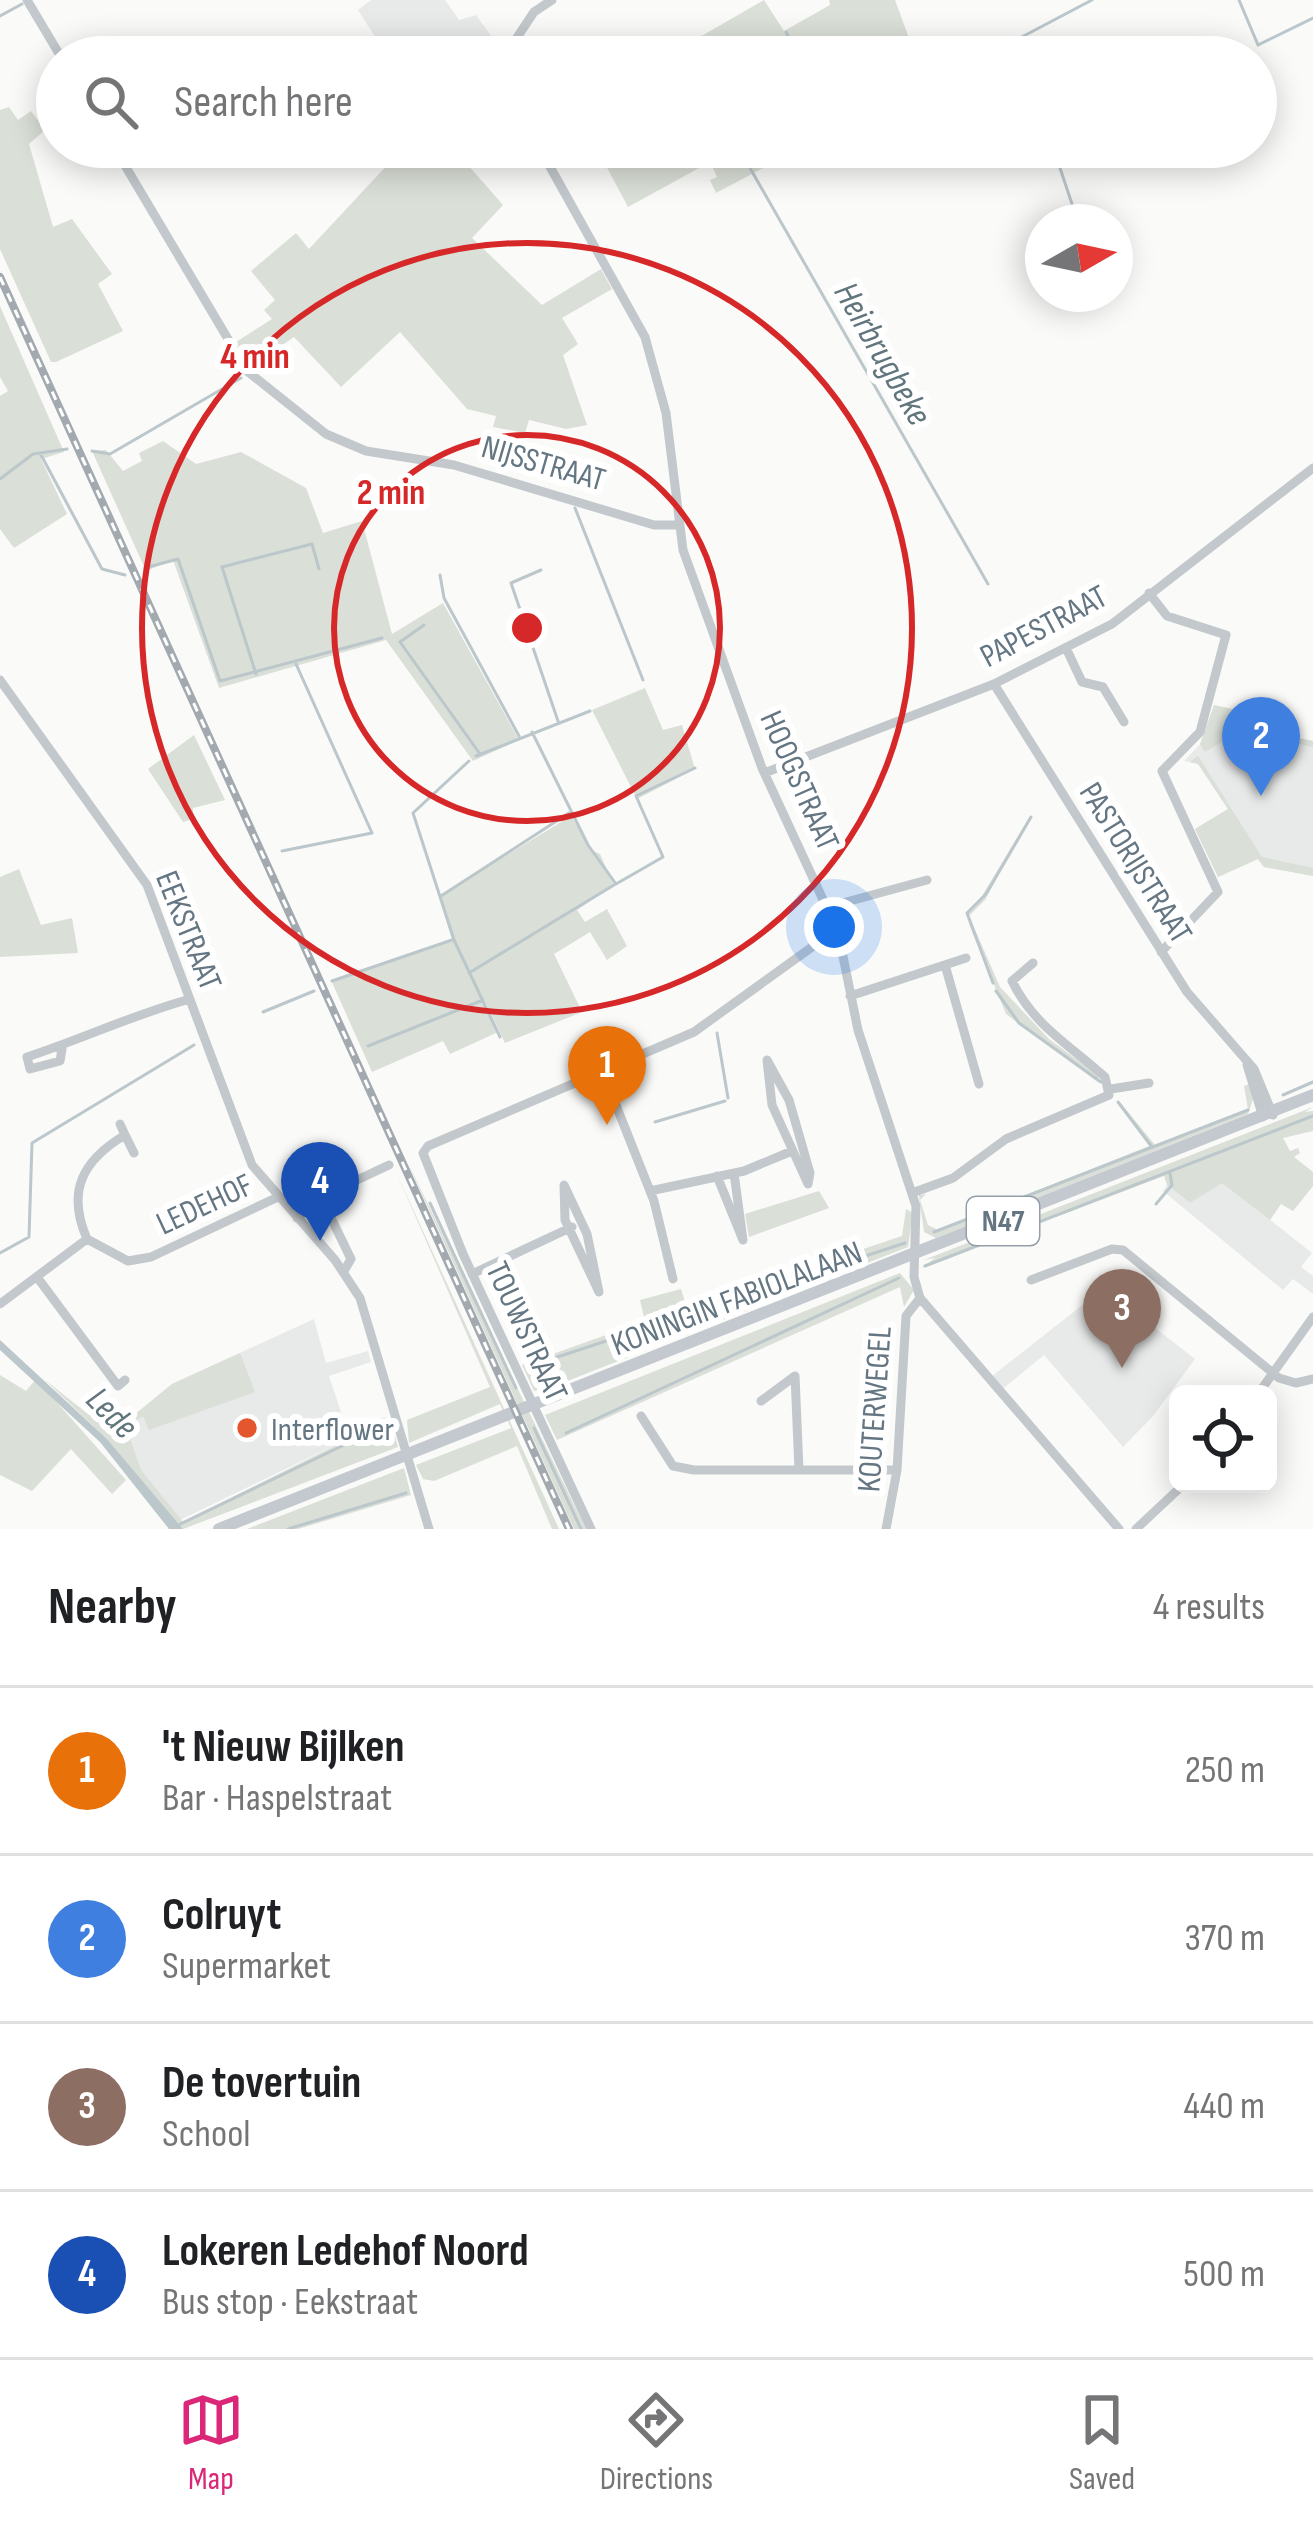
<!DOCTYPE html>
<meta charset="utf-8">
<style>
:root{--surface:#fff;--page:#f2f2f2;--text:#202124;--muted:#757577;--line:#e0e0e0;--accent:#db2777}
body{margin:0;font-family:"Sofia Sans Condensed",sans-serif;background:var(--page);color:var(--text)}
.controls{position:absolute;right:36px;bottom:36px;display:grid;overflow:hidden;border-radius:18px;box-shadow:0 6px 30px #0003}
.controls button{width:108px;height:108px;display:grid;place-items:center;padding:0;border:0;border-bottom:3px solid var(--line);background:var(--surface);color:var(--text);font:60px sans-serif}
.compass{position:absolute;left:1025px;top:204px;width:108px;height:108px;border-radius:50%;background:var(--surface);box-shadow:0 6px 30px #0003;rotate:81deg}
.you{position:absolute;left:834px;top:927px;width:42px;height:42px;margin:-30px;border:9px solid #fff;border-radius:50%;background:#1a73e8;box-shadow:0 0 0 18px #1a73e833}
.badge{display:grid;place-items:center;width:78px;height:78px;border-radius:50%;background:var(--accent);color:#fff;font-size:39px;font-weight:700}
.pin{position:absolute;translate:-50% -99px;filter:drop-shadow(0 3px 6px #0008)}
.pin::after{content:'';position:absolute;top:63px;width:42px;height:36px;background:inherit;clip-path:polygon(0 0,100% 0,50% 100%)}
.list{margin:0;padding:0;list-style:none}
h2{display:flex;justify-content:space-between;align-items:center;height:156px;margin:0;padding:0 48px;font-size:51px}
h2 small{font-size:39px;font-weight:400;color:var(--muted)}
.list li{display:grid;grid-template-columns:78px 1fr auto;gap:36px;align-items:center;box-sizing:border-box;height:168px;padding:0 48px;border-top:3px solid var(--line)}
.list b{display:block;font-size:45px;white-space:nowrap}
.list p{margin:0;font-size:39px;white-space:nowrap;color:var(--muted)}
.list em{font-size:39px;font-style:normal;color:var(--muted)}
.icon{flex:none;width:66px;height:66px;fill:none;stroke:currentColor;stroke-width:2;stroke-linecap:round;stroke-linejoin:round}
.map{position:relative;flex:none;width:1313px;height:1529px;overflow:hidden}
.search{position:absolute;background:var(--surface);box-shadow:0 6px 30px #0003;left:36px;right:36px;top:36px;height:132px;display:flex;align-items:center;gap:30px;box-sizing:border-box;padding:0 42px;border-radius:66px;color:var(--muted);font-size:45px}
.sheet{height:828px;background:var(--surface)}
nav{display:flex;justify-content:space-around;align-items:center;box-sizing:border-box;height:168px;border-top:3px solid var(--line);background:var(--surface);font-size:33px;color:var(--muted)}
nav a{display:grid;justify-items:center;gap:6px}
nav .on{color:var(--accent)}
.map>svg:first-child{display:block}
.built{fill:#e8e9e9}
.green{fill:#dadfd7}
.water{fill:#bbc7cb}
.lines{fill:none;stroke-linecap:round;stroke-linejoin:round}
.stream{stroke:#bbc7cb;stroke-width:3}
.minor{stroke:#c3c8cc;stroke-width:9}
.major{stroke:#c3c9ce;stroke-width:12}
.rail-casing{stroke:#a2aab0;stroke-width:8}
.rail{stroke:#fff;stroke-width:3;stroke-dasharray:9;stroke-linecap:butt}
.ring{fill:none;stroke:#d62828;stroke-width:6}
.poi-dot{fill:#e4572e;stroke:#fff;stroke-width:4.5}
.labels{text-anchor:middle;stroke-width:12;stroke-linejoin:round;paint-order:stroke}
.shield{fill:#fff;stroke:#939fa8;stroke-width:3}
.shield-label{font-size:30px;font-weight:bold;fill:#657683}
.street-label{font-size:33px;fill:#657683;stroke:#fff}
.poi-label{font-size:33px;fill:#657683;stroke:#fff;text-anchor:start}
.water-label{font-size:36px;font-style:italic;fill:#60757c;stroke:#fff}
.centre{fill:#d62828;stroke:#fff;stroke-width:6}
.ring-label{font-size:36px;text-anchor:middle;font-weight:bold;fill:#d62828;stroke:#fff;stroke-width:12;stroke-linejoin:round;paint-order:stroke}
</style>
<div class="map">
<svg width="1313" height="1529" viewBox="0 0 1313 1529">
<rect width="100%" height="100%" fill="#fafaf8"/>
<path class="built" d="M371,0h74l14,20 17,-5 24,33 -8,9h-104l-30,-47z
M1214,705l58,13 -2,14 43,9v135l-49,-9 -6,-8 -40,18 -23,-48 33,-20 -30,-45 -14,-3 23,-24z
M1222,1182l90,71 -11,14 12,9v18l-20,-15 -10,11 -120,-99 4,-6 23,18z
M1104,1288l91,71 -42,57 -30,31 -79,-92 -40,33 -12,-12z
M314,1319l12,44 42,-12 3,11 -42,14 17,51 40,-10 1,9 -23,5 -188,91 -69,-83 3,-4 62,-51z"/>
<path class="green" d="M764,0l20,31 46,-26 -1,-5h66l21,57h-251z
M9,107l9,13 13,-9 14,19 -16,14 24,83 19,-8 40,55 -14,10 25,47 -67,31h-5l-51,-113v-139z
M404,147h48l51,58 -31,33 70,67 59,-36 11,20 -50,29 16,26 -15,11 24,70 -21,4 -37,-9 -4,13 -32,-6 3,-11 -29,-7 -67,-77 -59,55 -47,-50 -42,29 -16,-24 36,-23 -8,-9 11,-10 -24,-29 45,-38 13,16z
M596,147h207l-87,46 -6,-13 7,-3 -7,-15 -82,45z
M0,306l64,146 -23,7 26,55 -53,34 -14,-19v-133l8,-5 -8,-14z
M163,441l33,23 45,-12 65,36 17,45 39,-12 30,113 51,-31 76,137 -46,21 -87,-121 -167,48 -46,-128 -27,11 -54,-120 14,-1 17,21 19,-10 -3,-8z
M645,688l18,42 19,-5 13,44 -58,30 -45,-89z
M1214,705l58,13 -2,14 43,9v6l-41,-9 -3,10 -44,-8 -20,12 -5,-8z
M194,735l31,65 -32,8v11l-10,3 -35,-53z
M1198,756l64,101 51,11v8l-49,-9 -6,-8 -40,18 -23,-48 33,-20 -30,-45 -8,-2z
M571,816l20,34 9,4 14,31 -37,25 8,12 22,-13 20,37 -20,14 -17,-28 -36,22 28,58 -77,31 -21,-44 12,34 -46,21 -7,-13 -71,31 -41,-92 121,-41 -13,-43z
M1030,816l-45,84 -16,16 31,71 49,52 49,36 1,8 -93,-69 -37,-90 -1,-14 11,-9z
M19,869l22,56 31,-7 6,35 -78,4v-80z
M1249,1084l4,15 -5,15 -312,124 -12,-6 -5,-37 7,-1 -6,6 8,25 10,5 211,-84 -30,-45 36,44 93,-36 -4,-23z
M1313,1107l-8,5 8,-1v20l-30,7 7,13 8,-3 2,5 -6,4 19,15v14l-20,25 -12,-7 -11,16 -48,-37 -32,20 -23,-18 -3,-9 -243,92 14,-10 -11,2z
M407,1161l179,368h-12z
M396,1172l163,357h-7l-35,-83 -83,35 -11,-2 -7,-14 95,-37 -11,-24 -91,39 -2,-23 83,-33z
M819,1191l10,17 -80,29 -4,-23z
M906,1209l7,4 -5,34 -361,142 -13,2 -12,-26 123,-44 -5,-21 41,-11 6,19 215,-72z
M900,1273l14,17 -10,17 -4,-20 -343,153 -12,-25z
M240,1353l15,39 -106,38 -6,-14 -17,11 15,43 42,52 181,-91 28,-6 6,22 -215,82 -76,-90 -62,-59 67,53 60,-49z
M0,1375l26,16 10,-12 90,101 -14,14 -41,-45 -39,42 -32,-16z
M404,1468l7,27 -113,34h-51z"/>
<path class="water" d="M0,1340l107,99 76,90h-14l-69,-87 -100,-92z"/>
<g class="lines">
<path class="stream" d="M1239,0l19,45 55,-27
M0,16l22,-12
M786,32l12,25
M1018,39l74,-39
M1020,52l2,5
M738,147l250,437
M1053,147l21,63
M92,451l18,3 131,-76
M40,453l62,116 23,6
M0,479l33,-25 34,-5
M575,508l68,172
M148,567l30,-8 42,122 162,-43
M541,570l-30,13 47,138
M440,575l4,23 75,138
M424,625l-24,17 80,112
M256,674l-34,-107 90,-23 7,25
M532,732l56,113 28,39 47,-27 -27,-61 59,-28
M476,756l114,-45
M469,761l-56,52 41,127 46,97
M282,851l90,-18 -76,-169
M441,896l128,-83
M469,973l145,-88
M332,981l120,-41
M993,983l-26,-70 19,-19 45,-77
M996,991l23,32 82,59
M263,1012l51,-21
M717,1033l11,65
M368,1046l115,-46
M1283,1095l30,-13
M1118,1102l34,45
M655,1122l70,-21
M430,1203l86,185
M1156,1204l16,-19 -2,-12
M934,1232l314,-122
M0,1253l29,-16 3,-94 162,-98
M925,1266l388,-150
M533,1365l372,-122
M534,1428l47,101
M566,1433l333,-155
M170,1529l205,-99
M288,1529l118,-36"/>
<path class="minor" d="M27,0l34,57
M504,57l30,-45 18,-12
M114,147l133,224 79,63 40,17 88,14 200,60h25
M539,147l106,190 21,76 17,137 79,218 76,164 20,98 58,176 -2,71 6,21 199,231
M1149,593l18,23 59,19 -26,97 -38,39 56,121 -57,60
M1066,648l16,34 21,5 21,35
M0,680l147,205 105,280 83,95 25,38 69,231
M994,684l193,308 67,77 19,46
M767,772l227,-88 118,-60 201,-156
M828,907l99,-27
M945,965l34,119
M850,996l116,-38
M62,1049l-2,12 -30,8 -3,-12c55,-18 105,-42 163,-58
M767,1060l22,40 21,73 -2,11 -36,-79z
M1247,1065l16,52
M602,1070l52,131 19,78
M1111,1089l38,-6
M125,1135l9,18
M717,1176l26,64 -9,-67
M564,1185l23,49 12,58 -34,-72z
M650,1191l94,-20 48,-20
M912,1193l41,-15 53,-39 103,-44 -4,-18c-35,-32 -71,-51 -93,-96l21,-18
M321,1197l30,62 -7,12
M297,1218l24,-21 68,-32
M87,1239c-21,-48 -4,-79 38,-104l-5,-11
M472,1274l100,-47
M37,1277l81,109 7,-6
M1031,1280l81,-31 11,1 156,128 17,5 17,-4
M0,1304l87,-65 41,22 23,-4 127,-60
M1258,1394l55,-77
M761,1401l34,-25 4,94
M641,1416l32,50 21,4h203
M591,1529l-128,-275 -40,-101 5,-7 266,-114 143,-103
M886,1529l11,-59 9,-154 14,-18
M1136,1529l48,-45"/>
<path class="major" d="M219,1529l1094,-434"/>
<g class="rail-casing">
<path id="rail" d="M0,277l569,1252"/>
</g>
<use href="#rail" class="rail"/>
</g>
<g class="ring">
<circle cx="527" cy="628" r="193"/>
<circle cx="527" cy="628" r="385"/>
</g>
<circle class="poi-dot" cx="247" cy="1428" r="12"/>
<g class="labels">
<rect class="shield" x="967" y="1197" width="72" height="48" rx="9"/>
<g class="shield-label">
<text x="1003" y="1231">N47</text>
</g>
<g class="street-label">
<text transform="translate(544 462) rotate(16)" y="12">NIJSSTRAAT</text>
<text transform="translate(1043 625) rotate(-28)" y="12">PAPESTRAAT</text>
<text transform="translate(801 780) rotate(66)" y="12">HOOGSTRAAT</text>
<text transform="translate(1137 862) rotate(58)" y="12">PASTORIJSTRAAT</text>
<text transform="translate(190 930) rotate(68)" y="12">EEKSTRAAT</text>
<text transform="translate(204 1203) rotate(-25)" y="12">LEDEHOF</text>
<text transform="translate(736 1297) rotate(-21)" y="12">KONINGIN FABIOLALAAN</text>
<text transform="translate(528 1331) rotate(65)" y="12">TOUWSTRAAT</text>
<text transform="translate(873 1409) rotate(-86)" y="12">KOUTERWEGEL</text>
</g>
<g class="poi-label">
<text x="271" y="1440">Interflower</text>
</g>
<g class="water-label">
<text transform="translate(884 353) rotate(60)" y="13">Heirbrugbeke</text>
<text transform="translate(113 1412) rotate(45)" y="13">Lede</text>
</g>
</g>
<circle cx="527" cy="628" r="18" class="centre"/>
<g class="ring-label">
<text x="255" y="368">4 min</text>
<text x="391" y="504">2 min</text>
</g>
</svg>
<div class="controls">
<button><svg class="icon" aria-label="locate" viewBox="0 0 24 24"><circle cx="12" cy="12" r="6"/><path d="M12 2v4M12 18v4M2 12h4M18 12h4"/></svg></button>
</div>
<svg class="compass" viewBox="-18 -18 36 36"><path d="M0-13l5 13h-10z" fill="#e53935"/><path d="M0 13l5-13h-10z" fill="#757577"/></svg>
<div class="you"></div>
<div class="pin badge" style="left:607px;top:1125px;background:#e8710a">1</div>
<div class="pin badge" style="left:1261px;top:796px;background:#3f7fe0">2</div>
<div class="pin badge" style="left:1122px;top:1368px;background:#8d6e63">3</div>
<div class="pin badge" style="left:320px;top:1241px;background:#1a4fb4">4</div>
<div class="search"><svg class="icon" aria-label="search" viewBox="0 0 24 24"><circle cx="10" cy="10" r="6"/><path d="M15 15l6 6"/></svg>Search here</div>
</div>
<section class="sheet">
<h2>Nearby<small>4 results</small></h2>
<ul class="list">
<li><span class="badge" style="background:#e8710a">1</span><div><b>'t Nieuw Bijlken</b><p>Bar · Haspelstraat</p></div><em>250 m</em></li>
<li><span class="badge" style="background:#3f7fe0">2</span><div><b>Colruyt</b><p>Supermarket</p></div><em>370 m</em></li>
<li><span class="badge" style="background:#8d6e63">3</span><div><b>De tovertuin</b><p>School</p></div><em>440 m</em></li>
<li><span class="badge" style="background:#1a4fb4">4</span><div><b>Lokeren Ledehof Noord</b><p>Bus stop · Eekstraat</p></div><em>500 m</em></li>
</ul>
</section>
<nav>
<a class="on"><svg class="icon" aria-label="map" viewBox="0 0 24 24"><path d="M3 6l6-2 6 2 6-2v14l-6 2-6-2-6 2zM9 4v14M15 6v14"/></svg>Map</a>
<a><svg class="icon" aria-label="directions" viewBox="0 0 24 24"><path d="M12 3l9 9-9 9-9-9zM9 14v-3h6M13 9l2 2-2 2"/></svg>Directions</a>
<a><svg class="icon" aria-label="saved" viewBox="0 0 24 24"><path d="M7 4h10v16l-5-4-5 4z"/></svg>Saved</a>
</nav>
